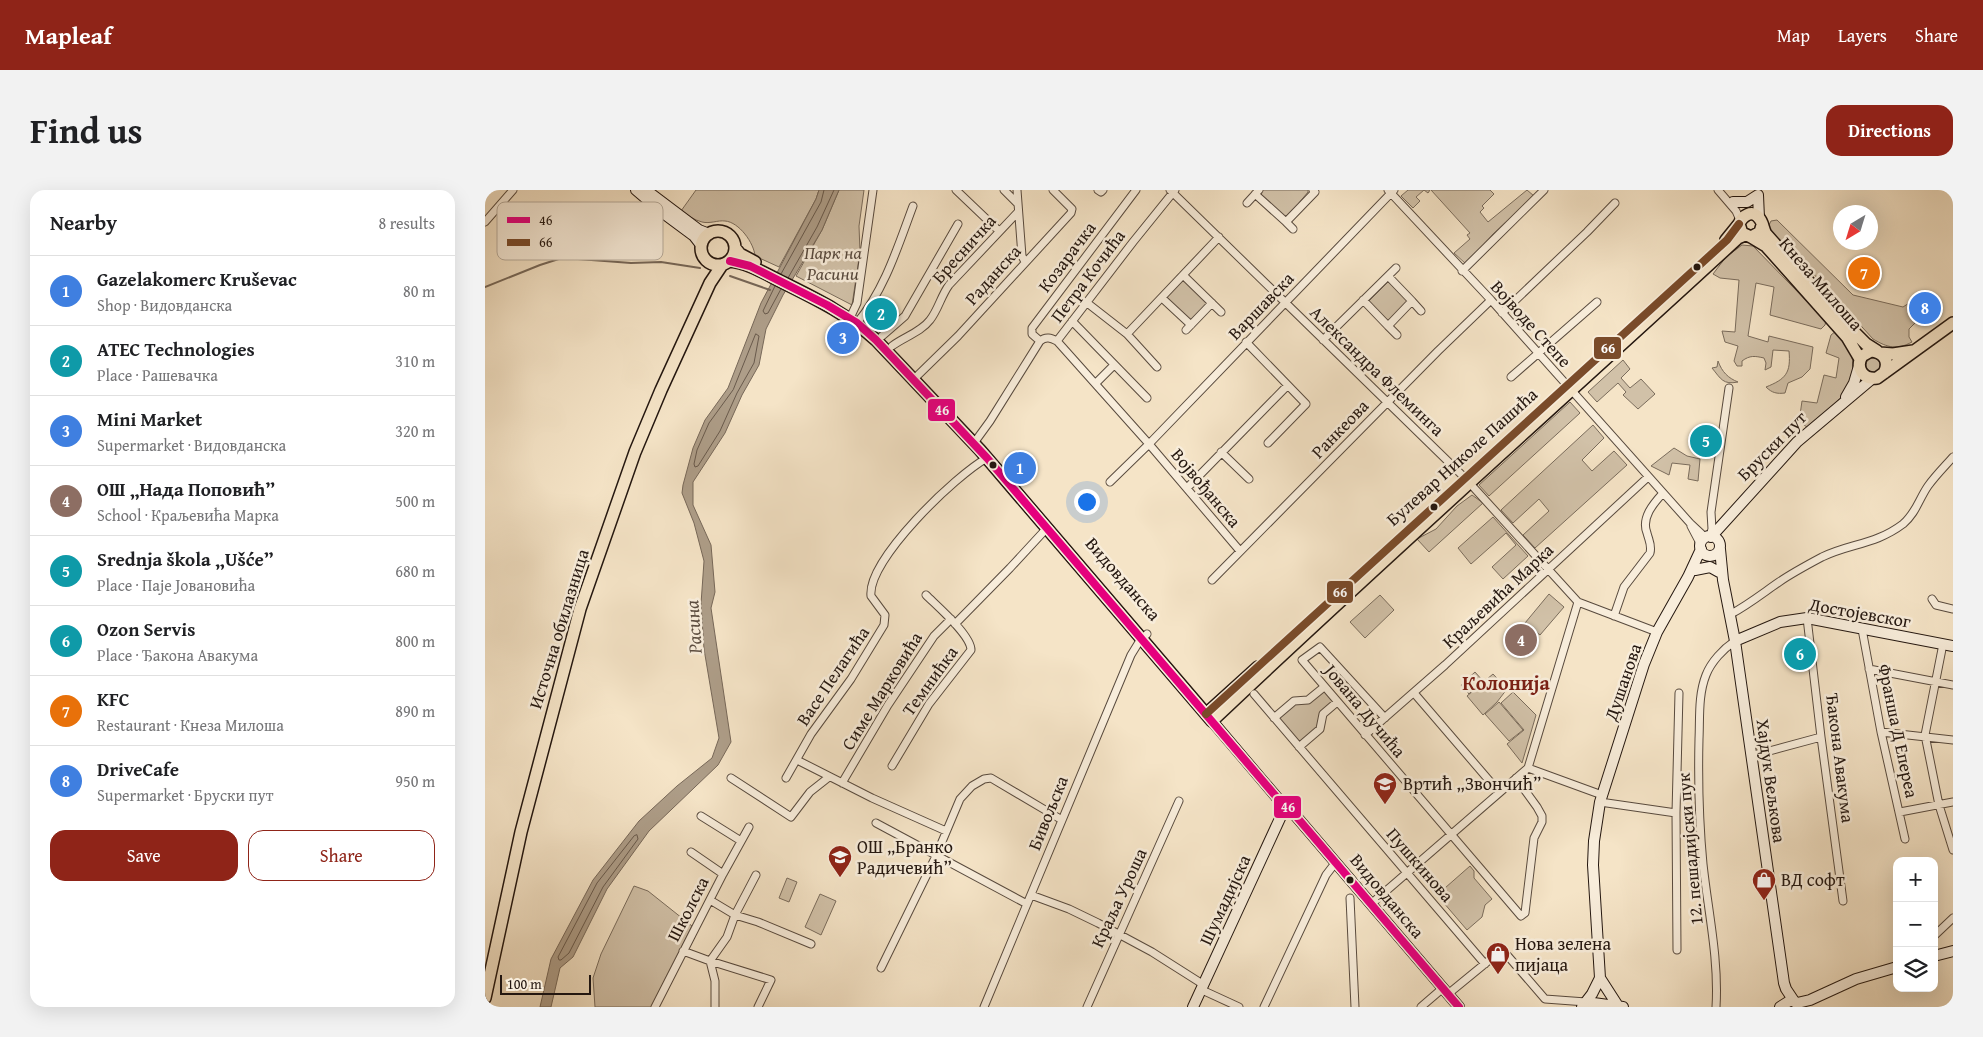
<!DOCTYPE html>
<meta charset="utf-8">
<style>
:root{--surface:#fff;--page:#f2f2f2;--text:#202124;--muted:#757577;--line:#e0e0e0;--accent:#8f2418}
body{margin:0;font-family:"Gentium Book Plus",serif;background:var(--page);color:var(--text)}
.controls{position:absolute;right:15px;bottom:15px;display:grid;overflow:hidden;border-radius:10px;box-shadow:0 5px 20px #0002}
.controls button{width:45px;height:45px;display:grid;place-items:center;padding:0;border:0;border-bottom:1px solid var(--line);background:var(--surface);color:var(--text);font:25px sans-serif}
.compass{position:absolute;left:1348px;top:15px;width:45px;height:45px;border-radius:50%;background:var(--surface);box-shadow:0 5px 20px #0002;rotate:218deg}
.scale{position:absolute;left:15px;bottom:12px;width:91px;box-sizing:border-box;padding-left:5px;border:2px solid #241710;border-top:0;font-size:14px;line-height:18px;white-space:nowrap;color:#241710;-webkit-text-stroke:4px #f8eddb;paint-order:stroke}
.you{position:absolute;left:601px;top:311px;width:18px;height:18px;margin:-12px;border:4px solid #fff;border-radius:50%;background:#1a73e8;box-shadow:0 0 0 8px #1a73e833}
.badge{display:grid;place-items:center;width:32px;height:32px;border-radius:50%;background:var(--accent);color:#fff;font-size:16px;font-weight:700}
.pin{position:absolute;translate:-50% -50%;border:2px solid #fff;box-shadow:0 1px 5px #0006}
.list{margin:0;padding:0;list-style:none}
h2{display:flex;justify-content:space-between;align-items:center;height:65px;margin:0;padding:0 20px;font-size:21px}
h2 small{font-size:16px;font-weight:400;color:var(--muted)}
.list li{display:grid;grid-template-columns:32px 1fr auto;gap:15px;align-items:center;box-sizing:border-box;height:70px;padding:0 20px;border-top:1px solid var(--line)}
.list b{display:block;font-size:19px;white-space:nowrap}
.list p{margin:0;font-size:16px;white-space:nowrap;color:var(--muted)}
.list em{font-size:16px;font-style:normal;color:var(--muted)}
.actions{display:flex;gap:10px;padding:15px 20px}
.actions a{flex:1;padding:11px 0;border:1px solid var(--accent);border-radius:15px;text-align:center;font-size:18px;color:var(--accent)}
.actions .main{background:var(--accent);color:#fff}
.icon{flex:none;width:28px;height:28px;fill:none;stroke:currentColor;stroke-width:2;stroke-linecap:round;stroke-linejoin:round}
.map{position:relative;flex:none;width:1468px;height:817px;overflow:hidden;border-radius:15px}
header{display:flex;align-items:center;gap:30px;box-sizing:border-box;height:70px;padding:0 25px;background:var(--accent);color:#fff}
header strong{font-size:24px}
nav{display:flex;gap:28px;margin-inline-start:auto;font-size:18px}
.intro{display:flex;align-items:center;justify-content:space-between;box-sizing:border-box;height:120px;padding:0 30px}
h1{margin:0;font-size:35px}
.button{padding:12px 22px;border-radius:15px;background:var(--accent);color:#fff;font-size:18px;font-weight:700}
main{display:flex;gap:30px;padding:0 30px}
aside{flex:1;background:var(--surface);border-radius:15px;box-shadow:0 5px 20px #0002}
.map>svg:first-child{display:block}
.green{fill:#d1c1a8;stroke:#7a6c5c}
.water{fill:#ae9e89;stroke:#776859}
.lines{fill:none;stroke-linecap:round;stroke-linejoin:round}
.shore{stroke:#695a4c;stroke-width:1}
.stream{stroke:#776859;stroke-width:2}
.street-casing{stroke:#584a3e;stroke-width:9}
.secondary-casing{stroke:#241710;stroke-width:12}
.primary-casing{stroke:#241710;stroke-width:14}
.street{stroke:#f8eddb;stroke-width:7}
.secondary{stroke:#f8eddb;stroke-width:10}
.primary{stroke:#f5e4c7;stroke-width:11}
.bus-1-casing{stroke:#f8eddb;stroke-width:11}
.bus-2-casing{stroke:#f8eddb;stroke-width:11}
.bus-1{stroke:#e5007d;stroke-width:8}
.bus-2{stroke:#7a4b2a;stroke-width:8}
.bus-dot{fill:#241710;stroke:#f8eddb;stroke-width:2}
.labels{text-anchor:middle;stroke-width:5;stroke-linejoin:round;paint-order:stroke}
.street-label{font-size:18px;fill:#241710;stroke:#f8eddb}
.park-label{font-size:18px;font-style:italic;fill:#584a3e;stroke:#f8eddb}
.poi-label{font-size:18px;fill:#241710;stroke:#f8eddb;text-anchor:start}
.water-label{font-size:19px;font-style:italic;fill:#5b4d40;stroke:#f8eddb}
.quarter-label{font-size:20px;font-weight:bold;fill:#7a1f14;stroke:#f8eddb}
.key{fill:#f8eddb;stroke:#b8ad9e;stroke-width:1}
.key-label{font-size:14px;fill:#241710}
.line-badge{stroke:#f8eddb;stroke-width:2}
.badge-label{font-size:14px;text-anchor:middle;font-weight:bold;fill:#fff}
</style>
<header>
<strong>Mapleaf</strong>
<nav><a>Map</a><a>Layers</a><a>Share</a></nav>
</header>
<div class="intro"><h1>Find us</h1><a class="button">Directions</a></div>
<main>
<aside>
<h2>Nearby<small>8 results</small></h2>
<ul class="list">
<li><span class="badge" style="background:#3f7fe0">1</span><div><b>Gazelakomerc Kruševac</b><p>Shop · Видовданска</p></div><em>80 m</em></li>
<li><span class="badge" style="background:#0f9aa8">2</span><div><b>ATEC Technologies</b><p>Place · Рашевачка</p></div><em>310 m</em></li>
<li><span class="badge" style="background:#3f7fe0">3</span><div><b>Mini Market</b><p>Supermarket · Видовданска</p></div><em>320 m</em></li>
<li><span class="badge" style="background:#8d6e63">4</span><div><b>ОШ „Нада Поповић”</b><p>School · Краљевића Марка</p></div><em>500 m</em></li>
<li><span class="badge" style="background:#0f9aa8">5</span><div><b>Srednja škola „Ušće”</b><p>Place · Паје Јовановића</p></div><em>680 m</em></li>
<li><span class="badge" style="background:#0f9aa8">6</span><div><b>Ozon Servis</b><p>Place · Ђакона Авакума</p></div><em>800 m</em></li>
<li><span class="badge" style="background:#e8710a">7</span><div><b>KFC</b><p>Restaurant · Кнеза Милоша</p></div><em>890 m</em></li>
<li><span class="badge" style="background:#3f7fe0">8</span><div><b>DriveCafe</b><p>Supermarket · Бруски пут</p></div><em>950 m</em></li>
</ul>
<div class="actions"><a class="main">Save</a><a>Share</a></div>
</aside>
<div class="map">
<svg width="1468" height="817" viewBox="0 0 1468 817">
<rect width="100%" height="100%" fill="#f5e4c7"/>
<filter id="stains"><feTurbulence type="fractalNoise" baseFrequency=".004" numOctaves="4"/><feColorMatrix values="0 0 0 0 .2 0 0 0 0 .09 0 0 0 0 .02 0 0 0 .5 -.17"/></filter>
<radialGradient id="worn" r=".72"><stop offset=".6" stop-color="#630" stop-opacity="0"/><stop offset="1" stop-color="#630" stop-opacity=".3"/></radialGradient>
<path class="green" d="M211,0h123l-3,9 -37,68 -24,-11c-1,-13 -16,-34 -30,-35 -7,-1 -15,3 -23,1 -8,-2 -15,-7 -21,-11z
M354,0h25l-5,36 1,26 -8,53 -56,-29 26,-46z
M778,0h45v2l-19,23 -5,1 -22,-19 -1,-5z
M923,0h22l-2,3 -4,-3 -8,7 4,4 -7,7 -12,-12z
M946,0h59l4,4 -12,12 2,2 -4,4 8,10 39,-32 7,6 -41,38 -27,30 -12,-11 16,-14 -3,-4 3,-2z
M1292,30l76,75 50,12 14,-9 4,6 -9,8 6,8 -9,9v8l3,5c-15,8 -24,6 -39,-3l-84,-92 -16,-13 -5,-7 3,-6z
M1257,55l11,1 73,75 -1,4 -4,4 -51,-14 4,-28 -18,-4 -8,53 20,6 1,-6 44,11 -3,22 -8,8 -14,6 -3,10c-8,1 -13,0 -19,-6 20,-8 25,-14 23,-36l-16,-1 -2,17 -6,3 1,-7 -2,-5c-9,-2 -14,-3 -22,3v5h-5l-3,-5 4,-15 -13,-4 -3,-11 13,1 4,-52 -19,-2 -7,-4 13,-17z
M699,89l24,25 -17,17 -25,-24z
M904,91l18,20v2l-18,18h-2l-18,-20z
M1351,141c39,46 6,67 -29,96l-8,-5 3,-21 15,2 7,-28 12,3 3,-20 -13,-5 5,-18z
M1381 175a7 7 0 1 1 14 0a7 7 0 1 1-14 0Z
M1138,170l7,9 -9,9 9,10 11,-9 14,15 -17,15 -15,-14 3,-3 -8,-9 -21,19 -9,-10z
M1233,171c4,11 10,17 20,21 -15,3 -17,-3 -26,-14l5,-1z
M1085,212l10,11 -91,83 -10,-11z
M1108,235l11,13 -22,22 10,11 22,-20 13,14 -92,83 -12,-13 26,-24 -10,-12 -26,24 -12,-13z
M1189,258l13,8 13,3 -2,22 -10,-2 2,-14 -18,-2 -3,12 -18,-9z
M987,305l11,8 -54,49 -12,-13 19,-10 21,-23z
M1008,327l35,39 -25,23 -11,-12 24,-22 -10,-12 -35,31 -13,-16z
M1064,404l15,13 -24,28 -15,-12z
M895,405l14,15 -29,28 -15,-16z
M990,482l8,9 -14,13 -8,-9z
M1008,484l14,15 -10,13 -14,13 -16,-19z
M839,497l13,15 -14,12 -3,15 -21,18 -25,-29 20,-17 14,-1z
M1028,502l23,23 -14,48 -15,-19 17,-14 -23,-27z
M1014,512l24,28 -14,11 -24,-27z
M985,676l4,5v7l18,21 -7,6 -3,12 -15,13 -30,-35z
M302,688l10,4 -8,20 -10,-4z
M149,696l14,5 44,35 -40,81h-57l-2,-29 8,-24z
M335,704l16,7 -15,34 -16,-8z"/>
<path class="water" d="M334,0h20l-17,40 -39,65 -17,34 -7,36 -17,30 -17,38 -32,49v23l18,40 4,47 -4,16 20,134 -13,23 -69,66 -42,58 -34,68 -13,11 -9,39h-11l11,-48 42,-79 46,-59 38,-35 35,-28 7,-20 -15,-89 -3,-45 3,-43 -10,-38 -12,-30 1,-8 10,-37 12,-28 23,-32 33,-85 55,-104z"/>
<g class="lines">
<path class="shore" d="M296,84l40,-72 3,-12
M303,88l29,-51 17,-37
M290,96l-12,25 2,3 3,-1 13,-24
M271,144l3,2 -5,27 -17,30 -17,38 -22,35 -3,1 -1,-3 3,-14 12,-27 24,-33z
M152,645l1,4 -35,48 -34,66 -8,7h-2l-1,-3 39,-74 37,-47z"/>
<path class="stream" d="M245,86l40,14
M0,97l55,-22 28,-9 10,3 53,4 30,-1 39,6"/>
<g class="street-casing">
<path id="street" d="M471,0l43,41
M519,0l13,13
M532,0l5,66 3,6
M613,0l3,2 2,-2
M685,0l295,288 113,124 79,30
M903,0l103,110 199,223 16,15
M1233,0l18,21 4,9
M770,4l31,28 29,-30 -2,-2
M762,13l12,-13
M0,32l28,-32
M801,32l7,7
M977,81l82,-81
M698,85l38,37
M677,108l29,27
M878,110l25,26 24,-25 -24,-25
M927,111l9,10
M601,112l41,32 30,33
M1017,123l85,-81 28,-29
M365,128l7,-15 16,-113
M587,131l75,77
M372,133c28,-34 41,-77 56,-117
M903,136l9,9
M701,140l26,-27
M642,144l92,-97
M397,146l23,-20 53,-92
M838,150l73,-72
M555,151l-8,-7v-6l104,-138
M572,151l76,-99 42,-52
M761,152l60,62 -38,39
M407,156c12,-9 29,-14 38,-26 8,-10 11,-24 19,-35l69,-73
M1026,187l86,-75
M429,189l44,-43 113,-123 1,-4 -19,-19
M611,193l18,-18
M489,253l16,-22 50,-80c6,-5 11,-3 17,0l92,103 91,107
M736,262l28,27
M625,292l39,-38 245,-254
M702,298l100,-102
M1206,336l10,19
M1225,346l2,-7 -1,-17 18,-124
M727,390l226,-229 53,-51
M1447,409l4,6 17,4
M1246,424c17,-9 32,-21 48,-32 13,-9 28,-17 43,-25 29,-14 53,-12 81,-33 13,-11 16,-25 25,-38 7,-10 17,-20 25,-29
M1129,426l10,-29 26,-34c2,-8 -1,-12 -3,-20 -6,-15 6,-29 16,-40
M1322,428l14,119 22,164
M470,434l55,-56 37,-40
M1377,439l19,103 24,107
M1458,454l-18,91 14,70 14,45
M1384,479l84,16
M929,503l85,99
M769,504l231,270
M789,528l20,-17 14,-1 16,-13
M900,528l-65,-71 -18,13 219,256 4,-3 9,-75 8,-16v-6l-5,-9 -21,-29
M1396,542l72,8
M880,545l80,-70 203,-188
M814,557l21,-18 3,-15 14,-12
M1266,566l70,-19
M312,570l75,38 74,33
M407,576l37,-62 42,-54c0,-15 -34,-44 -45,-55
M1043,578l74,27
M246,588l60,39 19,-25 19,-15
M301,588l25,-44 40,-55 33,-54 1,-10 -14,-19c-4,-36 85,-121 116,-138
M357,593l46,-78 46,-69 17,-17
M1115,612l76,11
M1415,622l53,-10
M216,626l40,25
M391,633l151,81
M206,662l32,22
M271,685l-21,40 -8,22 -17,24 61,19 -13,27
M546,705l38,14 29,14 54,29 52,33
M865,708l5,109
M225,710l25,15 23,7 53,22
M886,714l157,-136 50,-166
M1449,746l19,-18
M1192,760l-1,-137 3,-120
M198,761l27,10 5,20v26
M396,778l55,-112 24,-57 12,-13 12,-7 7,-1 71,42
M717,800l37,17
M963,804l50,-41 4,-1 5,3 38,44 41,3
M170,817l68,-133 26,-47
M499,817l147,-352 8,-13 8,-8
M602,817l92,-206
M779,817l62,-132 10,-13
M936,817l22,-19
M1231,817c3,-48 -8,-96 -13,-143 -4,-42 -5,-83 -4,-125 1,-21 -1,-44 7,-64 5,-13 17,-26 29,-34"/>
</g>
<g class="secondary-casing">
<path id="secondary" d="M151,0l27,23 31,23 7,9
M161,0l53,40 10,4
M1273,5l1,23
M1248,12h14l11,-7
M1361,207l8,-14 5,-17
M1215 356a10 10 0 1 1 20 0a10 10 0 1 1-20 0Z
M1226,347l86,-95 76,-64
M1235,359l3,31 12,61 49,342 2,6 8,12
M1210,380l15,-3 9,5
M1250,451l45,-19 27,-4 146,28
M727,531l67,79 10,8 170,199
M1449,766l19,-5
M1115,788l18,28
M1101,812l37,5
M1312,813l13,-3 46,-21 41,-12
M708,817l89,-193 7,-6
M1097,817l10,-13 8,-16 -7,-113 1,-24 6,-39 44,-138 13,-32 31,-55 13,-28
M1295,817l11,-7 7,4"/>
</g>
<g class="primary-casing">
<path id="primary" d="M1277,35l-2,7 -9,5 -9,-4 -3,-9c3,-8 13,-15 20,-6 4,4 4,11 7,16l87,97 13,13 11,7
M216 58a17 17 0 1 1 34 0a17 17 0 1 1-34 0Z
M1266,47l15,9 81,91 13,22
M1241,50l13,-16
M251,59l4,5 15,8
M245,71c18,2 34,12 50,20 34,17 68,33 96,59l104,110 232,271c173,-164 351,-322 526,-483l7,-3
M1395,163l13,1 20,-3
M1399,183c6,-11 0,-21 -13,-22l-9,5c-7,12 1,24 15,22l76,-55
M721,524l52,-47
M0,808l36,-166 59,-223 55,-157 26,-62 49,-107 12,-18"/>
</g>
<use href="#street" class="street"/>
<use href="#secondary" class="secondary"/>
<use href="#primary" class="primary"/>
<g class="bus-1-casing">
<path id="bus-1" d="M245,71l20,5 77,39 30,18 19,17 111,118 292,342 10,8 170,199"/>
</g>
<g class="bus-2-casing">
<path id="bus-2" d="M721,524l521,-474 12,-16"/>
</g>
<use href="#bus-1" class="bus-1"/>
<use href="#bus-2" class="bus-2"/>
</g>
<defs>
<g id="school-pin" transform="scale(1.25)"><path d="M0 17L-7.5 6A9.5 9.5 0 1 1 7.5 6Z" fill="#8f2418" stroke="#f8eddb"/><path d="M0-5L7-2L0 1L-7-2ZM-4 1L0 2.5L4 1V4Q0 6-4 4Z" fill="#fff"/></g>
<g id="shop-pin" transform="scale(1.25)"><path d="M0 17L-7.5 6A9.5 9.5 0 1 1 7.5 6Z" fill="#8f2418" stroke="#f8eddb"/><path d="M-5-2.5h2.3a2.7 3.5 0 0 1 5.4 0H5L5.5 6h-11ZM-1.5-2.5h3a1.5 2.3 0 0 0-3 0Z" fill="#fff"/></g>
</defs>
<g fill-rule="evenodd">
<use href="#school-pin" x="900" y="594"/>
<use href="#school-pin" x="355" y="667"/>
<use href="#shop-pin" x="1279" y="690"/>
<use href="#shop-pin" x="1013" y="764"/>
</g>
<g class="bus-dot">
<circle cx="1212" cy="77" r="4.5"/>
<circle cx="508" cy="275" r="4.5"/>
<circle cx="949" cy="317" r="4.5"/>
<circle cx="865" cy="690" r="4.5"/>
</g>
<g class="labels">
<g class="street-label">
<text transform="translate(479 59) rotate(-48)" y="6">Бресничка</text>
<text transform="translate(582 67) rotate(-53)" y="6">Козарачка</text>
<text transform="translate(508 85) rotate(-48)" y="6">Раданска</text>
<text transform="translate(603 86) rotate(-53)" y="6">Петра Кочића</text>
<text transform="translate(1336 94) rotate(49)" y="6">Кнеза Милоша</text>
<text transform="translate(776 116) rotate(-46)" y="6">Варшавска</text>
<text transform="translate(1046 134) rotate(48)" y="6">Војводе Степе</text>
<text transform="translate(892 181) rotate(44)" y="6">Александра Флеминга</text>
<text transform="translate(855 239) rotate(-46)" y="6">Ранкеова</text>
<text transform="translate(1287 256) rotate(-45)" y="6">Бруски пут</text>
<text transform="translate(977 267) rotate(-42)" y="6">Булевар Николе Пашића</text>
<text transform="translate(721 298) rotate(50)" y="6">Војвођанска</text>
<text transform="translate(638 389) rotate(49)" y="6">Видовданска</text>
<text transform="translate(1013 406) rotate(-43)" y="6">Краљевића Марка</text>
<text transform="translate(1375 423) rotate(10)" y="6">Достојевског</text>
<text transform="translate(74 439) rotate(-73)" y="6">Источна обилазница</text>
<text transform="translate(348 486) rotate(-56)" y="6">Васе Пелагића</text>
<text transform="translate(445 491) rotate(-54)" y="6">Темнићка</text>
<text transform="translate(1138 492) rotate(-71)" y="6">Душанова</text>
<text transform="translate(397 501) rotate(-58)" y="6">Симе Марковића</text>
<text transform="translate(880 521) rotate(50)" y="6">Јована Дучића</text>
<text transform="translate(1413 541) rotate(78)" y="6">Франша Д Епереа</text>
<text transform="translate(1355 568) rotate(83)" y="6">Ђакона Авакума</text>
<text transform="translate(1286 591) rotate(82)" y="6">Хајдук Вељкова</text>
<text transform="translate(563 623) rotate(-68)" y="6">Бивољска</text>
<text transform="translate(1205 659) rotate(-95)" y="6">12. пешадијски пук</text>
<text transform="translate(935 675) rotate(49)" y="6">Пушкинова</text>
<text transform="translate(902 706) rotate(50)" y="6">Видовданска</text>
<text transform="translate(634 708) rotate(-65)" y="6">Краља Уроша</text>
<text transform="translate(740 710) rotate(-65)" y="6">Шумадијска</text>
<text transform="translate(203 719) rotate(-63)" y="6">Школска</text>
</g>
<g class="park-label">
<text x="348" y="69">Парк на<tspan x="348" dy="21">Расини</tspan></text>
</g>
<g class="poi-label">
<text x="918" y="600">Вртић „Звончић”</text>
<text x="372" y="663">ОШ „Бранко<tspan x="372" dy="21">Радичевић”</tspan></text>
<text x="1296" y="696">ВД софт</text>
<text x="1030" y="760">Нова зелена<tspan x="1030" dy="21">пијаца</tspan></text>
</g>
<g class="water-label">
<text transform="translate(208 437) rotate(-94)" y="7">Расина</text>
</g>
<g class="quarter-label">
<text x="1021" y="500">Колонија</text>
</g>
</g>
<rect x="12" y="12" width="166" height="58" rx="8" class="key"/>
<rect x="22" y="27" width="23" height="6" fill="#e5007d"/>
<rect x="22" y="49" width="23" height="7" fill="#7a4b2a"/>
<g class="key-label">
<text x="54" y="35">46</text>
<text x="54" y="57">66</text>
</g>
<g class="line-badge">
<rect x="1108" y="146" width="29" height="24" rx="5" fill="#7a4b2a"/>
<rect x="442" y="208" width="29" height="24" rx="5" fill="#e5007d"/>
<rect x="841" y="390" width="28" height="24" rx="5" fill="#7a4b2a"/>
<rect x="788" y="605" width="29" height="24" rx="5" fill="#e5007d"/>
</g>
<g class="badge-label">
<text x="1123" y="163">66</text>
<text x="457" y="225">46</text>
<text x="855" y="407">66</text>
<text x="803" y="622">46</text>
</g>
<rect width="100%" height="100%" filter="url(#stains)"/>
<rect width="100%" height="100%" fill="url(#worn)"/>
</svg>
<div class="controls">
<button>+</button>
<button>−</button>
<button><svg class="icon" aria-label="layers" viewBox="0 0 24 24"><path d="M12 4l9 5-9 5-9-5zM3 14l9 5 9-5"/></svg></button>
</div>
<svg class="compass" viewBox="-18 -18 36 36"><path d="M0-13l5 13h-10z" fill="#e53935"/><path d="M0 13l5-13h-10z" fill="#757577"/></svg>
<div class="scale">100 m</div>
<div class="you"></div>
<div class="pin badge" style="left:535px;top:278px;background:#3f7fe0">1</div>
<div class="pin badge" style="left:396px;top:124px;background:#0f9aa8">2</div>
<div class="pin badge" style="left:358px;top:148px;background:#3f7fe0">3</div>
<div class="pin badge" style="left:1036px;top:450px;background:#8d6e63">4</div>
<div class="pin badge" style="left:1221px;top:251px;background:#0f9aa8">5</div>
<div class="pin badge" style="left:1315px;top:464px;background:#0f9aa8">6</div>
<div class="pin badge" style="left:1379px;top:83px;background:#e8710a">7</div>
<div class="pin badge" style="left:1440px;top:118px;background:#3f7fe0">8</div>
</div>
</main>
